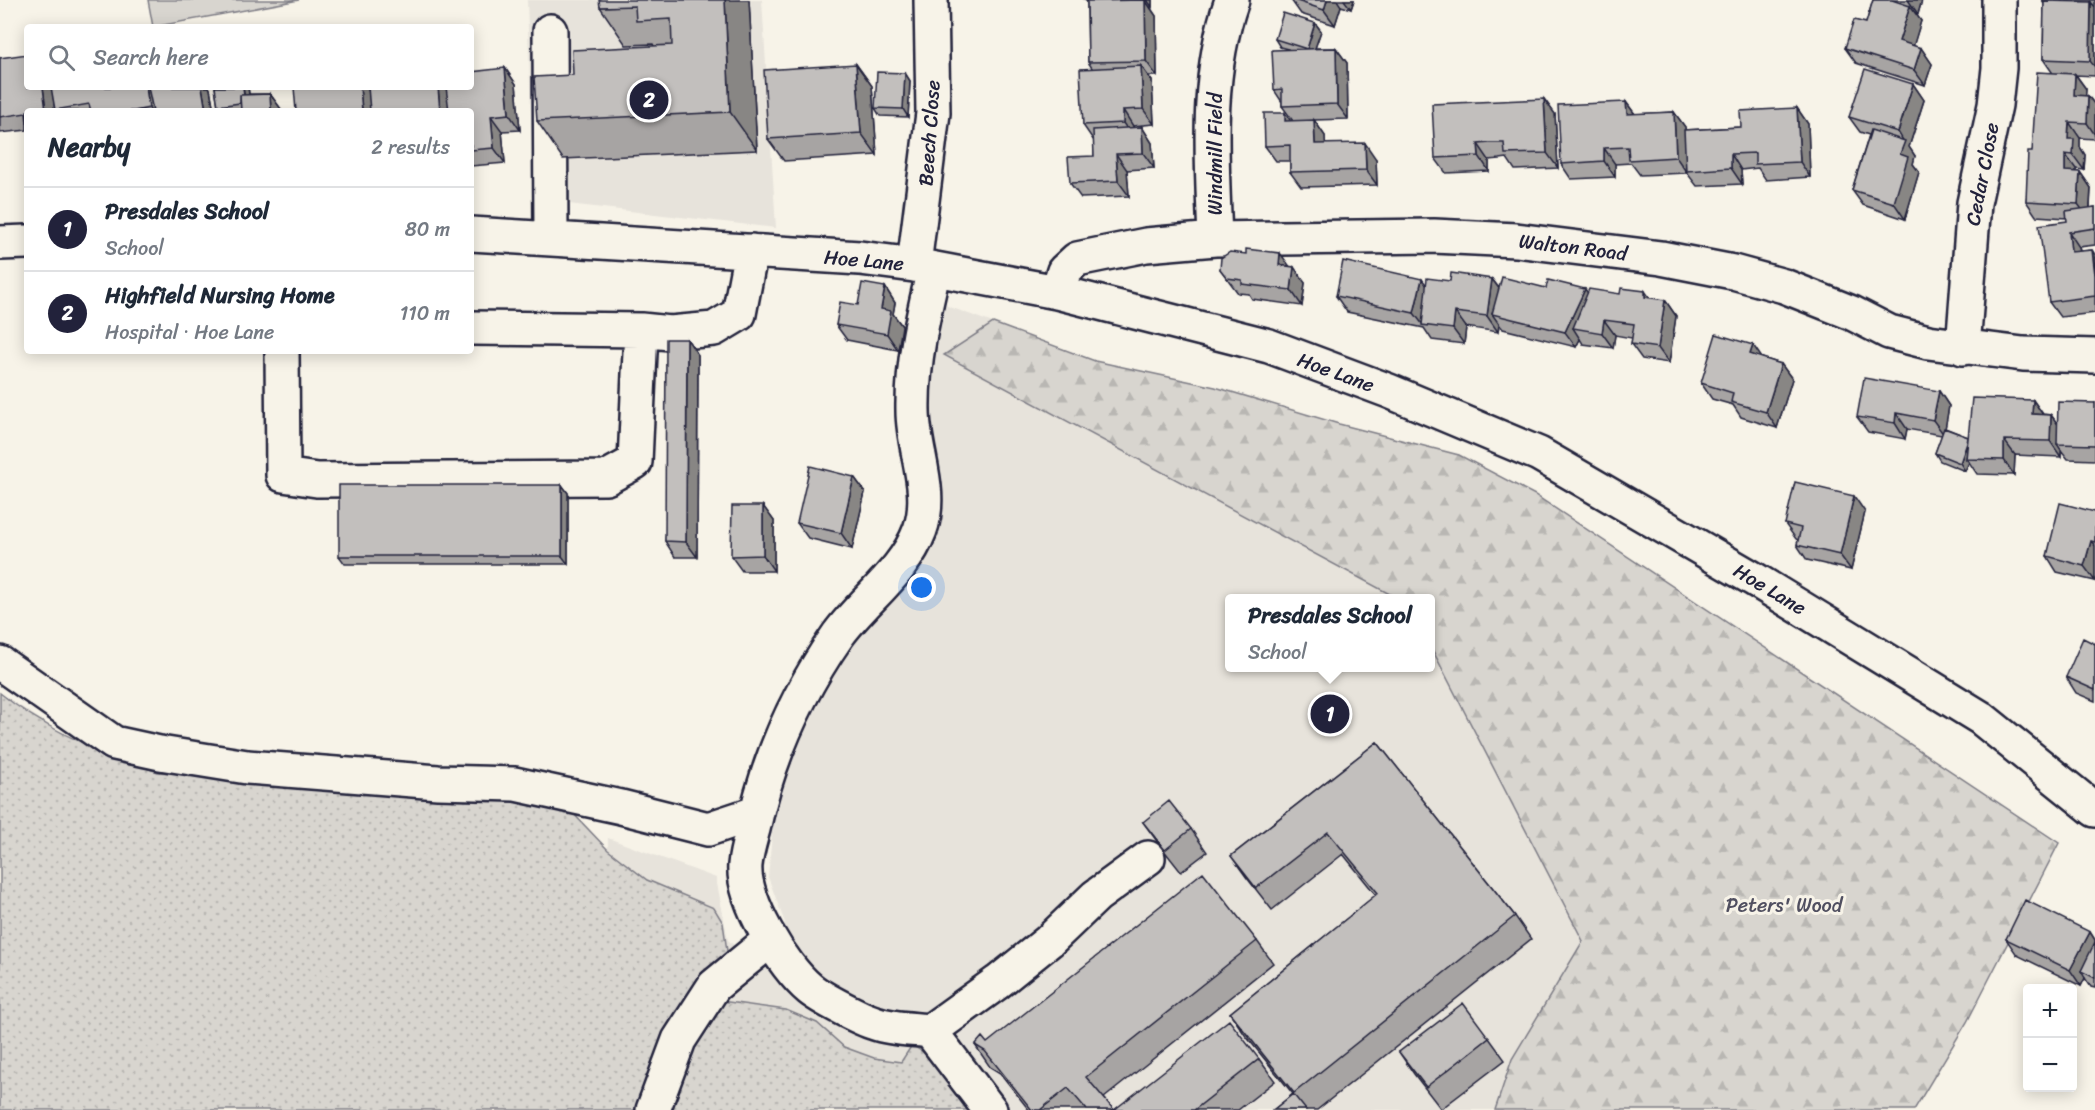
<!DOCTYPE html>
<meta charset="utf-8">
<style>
:root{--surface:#fff;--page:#f2f2f3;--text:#1f2937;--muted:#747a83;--line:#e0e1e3;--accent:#22223b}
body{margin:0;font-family:Sriracha,sans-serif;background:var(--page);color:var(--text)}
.controls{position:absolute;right:18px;bottom:18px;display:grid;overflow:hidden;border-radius:6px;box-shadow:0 3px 15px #0003}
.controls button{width:54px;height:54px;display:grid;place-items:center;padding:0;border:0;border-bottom:2px solid var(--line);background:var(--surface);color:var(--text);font:30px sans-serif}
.you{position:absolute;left:922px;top:588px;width:21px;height:21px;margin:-15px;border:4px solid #fff;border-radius:50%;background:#1a73e8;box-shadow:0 0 0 9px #1a73e833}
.badge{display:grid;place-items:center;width:39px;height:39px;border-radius:50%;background:var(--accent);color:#fff;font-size:20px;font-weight:700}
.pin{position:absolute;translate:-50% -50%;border:3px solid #fff;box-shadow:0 2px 6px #0006}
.popup{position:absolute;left:1225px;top:594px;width:210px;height:78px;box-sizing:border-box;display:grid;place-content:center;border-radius:6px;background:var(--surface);filter:drop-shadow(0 2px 4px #0005);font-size:20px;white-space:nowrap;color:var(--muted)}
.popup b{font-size:22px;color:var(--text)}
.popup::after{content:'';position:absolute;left:50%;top:100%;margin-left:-12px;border:12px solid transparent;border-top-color:var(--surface)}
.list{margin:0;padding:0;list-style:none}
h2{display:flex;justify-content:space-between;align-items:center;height:78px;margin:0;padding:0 24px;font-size:26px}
h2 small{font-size:20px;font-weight:400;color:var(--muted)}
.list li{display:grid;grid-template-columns:39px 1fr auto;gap:18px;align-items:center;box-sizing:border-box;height:84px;padding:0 24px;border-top:2px solid var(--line)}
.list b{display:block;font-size:22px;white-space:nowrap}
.list p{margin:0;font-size:20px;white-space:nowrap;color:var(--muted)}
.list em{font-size:20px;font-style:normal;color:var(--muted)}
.icon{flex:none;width:33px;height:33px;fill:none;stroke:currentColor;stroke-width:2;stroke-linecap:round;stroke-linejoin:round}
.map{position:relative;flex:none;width:2095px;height:1110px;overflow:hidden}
.search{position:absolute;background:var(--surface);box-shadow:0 3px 15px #0003;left:24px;top:24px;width:450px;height:66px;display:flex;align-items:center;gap:15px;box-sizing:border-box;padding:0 21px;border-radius:6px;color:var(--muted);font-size:22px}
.panel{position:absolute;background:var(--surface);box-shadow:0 3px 15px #0003;left:24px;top:108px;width:450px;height:246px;border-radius:6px}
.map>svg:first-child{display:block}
.built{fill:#e7e3db;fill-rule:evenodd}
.grass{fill:url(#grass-dots);stroke:#7d7c85;stroke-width:1.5}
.forest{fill:url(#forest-firs);stroke:#7d7c85;stroke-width:1.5}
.park{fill:#d8d5cf;stroke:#7d7c85;stroke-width:1.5}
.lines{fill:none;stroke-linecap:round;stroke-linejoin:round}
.minor-casing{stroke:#22223b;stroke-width:38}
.minor{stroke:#f7f3e8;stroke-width:33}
.wall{fill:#a7a4a3;stroke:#22223b;stroke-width:1.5}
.shaded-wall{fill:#888684;stroke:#22223b;stroke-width:1.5}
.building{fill:#c2bfbd;stroke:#22223b;stroke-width:1.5}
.labels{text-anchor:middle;stroke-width:6;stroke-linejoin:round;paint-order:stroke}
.street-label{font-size:20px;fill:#22223b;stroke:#f7f3e8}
.park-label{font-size:20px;fill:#504f60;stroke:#f7f3e8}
</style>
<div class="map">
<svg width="2095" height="1110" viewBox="0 0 2095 1110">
<defs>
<pattern id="grass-dots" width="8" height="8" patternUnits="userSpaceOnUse" patternTransform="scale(1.5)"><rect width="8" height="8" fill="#d8d5cf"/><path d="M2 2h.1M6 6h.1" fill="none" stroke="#b9b7b3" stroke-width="1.8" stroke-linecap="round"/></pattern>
<pattern id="forest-firs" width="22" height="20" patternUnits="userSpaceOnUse" patternTransform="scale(1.5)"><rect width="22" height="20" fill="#d8d5cf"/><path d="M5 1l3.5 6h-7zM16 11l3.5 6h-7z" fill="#b9b7b3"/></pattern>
</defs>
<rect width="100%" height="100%" fill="#f7f3e8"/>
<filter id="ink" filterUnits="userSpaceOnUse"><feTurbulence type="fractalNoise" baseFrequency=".0167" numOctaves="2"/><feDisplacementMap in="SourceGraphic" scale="12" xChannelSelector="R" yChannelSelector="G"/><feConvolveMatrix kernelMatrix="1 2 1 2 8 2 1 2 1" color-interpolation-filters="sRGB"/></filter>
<g filter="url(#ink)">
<path class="built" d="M527,0h235l14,228 -242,-28z
M942,304l153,57 120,26 124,37 120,31 508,567 -53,88h-1914v-417l58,38 65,29 35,12 382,26 27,9 41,42v-11l108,40 12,62 35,31 22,-48 -17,-46 6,-64 18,-68 18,-50 95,-145 8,-134zM1230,598h200v70h-200z"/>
<path class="grass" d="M0,693c45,37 103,61 158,79l382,26 27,9 41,43 39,30 67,28 9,15 4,28 -5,12 -77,147h-645z
M721,1001l65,9 31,13 27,24 30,11 27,4 11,-17 33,21 33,44h-310l23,-63z"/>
<path class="forest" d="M993,323l102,38 120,26 124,37 120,31 76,40 524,348 -92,179 -53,88h-419l17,-51 71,-118 -152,-294 -1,-49h-33l-453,-243z"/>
<path class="park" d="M148,0h151l-146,27z"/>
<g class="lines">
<g class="minor-casing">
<path id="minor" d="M550,31l1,208
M471,234l389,24 54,7 143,27 212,54 120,45 150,63 215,125 227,139 114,92
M1215,239c-3,-80 -10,-162 17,-239
M0,243l27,-1
M914,265l19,-152 -2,-113
M934,269c-11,47 -22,94 -21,142 0,39 21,80 7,119 -16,43 -56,69 -82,105 -41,59 -70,124 -85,194 -3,11 -7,24 -8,36 -3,35 38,102 65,124 11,9 51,30 65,34 17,6 38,6 55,8l60,79
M1057,292l7,-21 13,-12 69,-14 69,-6 219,-3 82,4 145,18 72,14 51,14 68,27 37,19 39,10 95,12 72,2
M471,328l170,2 29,3 44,-4 25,-15 12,-63
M1963,348l11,-145 21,-98 4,-37v-68
M282,351l1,124 34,5 289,-2 29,-16 6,-132
M0,663l114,80 46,10 87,14 191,15 77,2 106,23 87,22 48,-16
M930,1031l68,-49 51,-41 47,-45 52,-38
M653,1110l26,-70 35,-54 56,-46"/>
</g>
<use href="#minor" class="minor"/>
</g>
<path class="wall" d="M749,0l8,150 -194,9 -26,-38 117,-75 -1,-2 -27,1 -26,-38z
M1085,0h67v7h-2l6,9 1,60h-9l4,5 2,43 -21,2v2l9,-1 10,16 2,25 -27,2 2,26 -48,2 -11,-15 24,-27v-15l-11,-16 9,-57 -4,-6 -1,-60z
M1291,0h63l-3,9 -10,-3 -6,19 -34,-11z
M1873,0h49l-4,14 -3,-1 6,8 -8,25 8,2 11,16 -7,21 -69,-22 -11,-15 21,-25z
M2042,0h53v76l-19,-1 10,14 -1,7h3l7,9v34l-15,-1v9l5,8 -1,15 -8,-1v3h4l11,16 -1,20 5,-1v38l-16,2 1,4 12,-1 3,5v58l-35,4 -11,-15 18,-81v-3l-31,-2 -10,-15 6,-49 20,-80 -9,-13 1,-56z
M1315,23l6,8 -6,17h21l11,15 1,56 -34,1 11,16v8l51,15 1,26 -76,2 -11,-15v-11h-14l-11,-15 26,-25h2l-11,-15v-4l-8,-12 14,-41 -8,-2 -5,-8z
M0,58l27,29h182l1,2 4,22h-158l-2,-5 1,5h-28v19l-27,3z
M856,64l16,22 5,69 -93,6 -16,-22z
M505,68l11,16 4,46 -18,1 3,32 -34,3v-79z
M905,73l5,8 -2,36 -28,-1 -5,-8z
M1913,84l11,16 -15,47 6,9 -2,8 6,8 -14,47 -42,-14 -11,-15 17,-55 -9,-3 -11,-15z
M215,87h33l1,7h21l11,15v2h-60l-3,-5z
M1544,99l11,15 3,54 -43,2 -8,-12 -7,1 -11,1v11l-43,2 -11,-15z
M1626,102l9,12 39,-2 11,15v3l56,-3 56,-19 11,16 2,53 -44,3 -8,-12 -17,2 1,14 -45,2 -10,-13 -47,2 -9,-12 -16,1v13l-44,2 -10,-15z
M1290,267l15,16 -3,23 -50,-7 -3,-5 -11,-1 -18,-24z
M1492,279l7,9h47l41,5 78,7 11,16 -7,47 -27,-4 -11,-15 1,-6 -17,-3 -2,13 -30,-4 -3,-5 -4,8 -73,-18 -4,-5 -1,8 -32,-5 -2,17 -32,-4 -8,-12 -77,-16 -11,-16 90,-11 24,-4z
M885,287l10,16 -2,11 9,12 -4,24 -51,-10 -11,-15 22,-20z
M687,339l11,16 -1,202h-22l-10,-16z
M1762,358l19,6 11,15 -15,49 -36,-11 -8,-12 -21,-6 -11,-16z
M1939,391l10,15 -4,22 23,9 65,-37 10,14 8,1 6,8 38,-20v57l-27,-1 -7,-9v7l-46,-2 -1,20 -37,-1 -8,-12 -4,9 -25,-10 -5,-8 7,-18 -35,-6 -2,10 -37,-7 -11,-15z
M854,477l11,15 -13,57 -44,-11 -11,-15z
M562,485l6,8v71h-223l-6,-8z
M763,506l11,15v50h-32l-11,-15z
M1865,512l-14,58 -44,-10 -10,-15 1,-5 -2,-1 -11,-15z
M2095,512v69l-38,-9 -10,-16z
M2095,644v57l-19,-8 -10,-16z
M1377,742l138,174 16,23 -214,171h-44l20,-16 -48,-59 -15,-22 146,-118 -33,-41 -71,56 -25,-32 -16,-22z
M1143,822l48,7 16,23 -26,20 -22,-28z
M2090,932l5,8v48l-4,-1 -6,-9 -4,8 -64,-31 -11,-16z
M1257,941l16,22 -169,135 10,12 145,-51 16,22 -37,29h-209l-29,-37 -10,-6 -15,-22 12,-2z
M1489,1038l16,22 -64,49 -27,-35 -15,-22z"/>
<path class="shaded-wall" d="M725,0h24l8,150 -27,-38z
M1145,0l11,16 1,60 -11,-15z
M1147,0h5v7z
M1327,0h10l4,6 -6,19 -11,-15z
M1344,0h10l-3,9z
M1908,0h14l-4,14z
M2091,2l4,5v60l-5,-6z
M1910,6l11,15 -11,36 -11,-16z
M1315,23l6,8 -9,26 -5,-8z
M1336,48l11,15 1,56 -11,-15z
M1921,48l11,16 -7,21 -11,-15z
M856,64l16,22 5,69 -16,-22z
M1141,66l11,15 2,43 -11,-15z
M505,68l11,16 4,46 -11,-16z
M905,73l5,8 -2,36 -5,-8z
M2075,74l11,15 -1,22 -11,-16z
M1913,84l11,16 -15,47 6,9 -2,8 6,8 -14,47 -11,-16 6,-49 4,-12 -6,-10z
M43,87h9l3,24h-9z
M146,87h8l4,24h-7l-2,-3z
M202,87h7l1,2 4,22h-8z
M243,87h5l3,23 -6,-8z
M360,87h8l3,24h-9z
M438,87h9l3,24h-10z
M270,94l11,15v2h-10z
M2088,96l7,9v30l-8,-12z
M1544,99l11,15 3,54 -11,-15z
M1626,102l11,15 -10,-3z
M1797,108l11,16 2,53 -10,-15z
M1123,110l10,16 1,13 -11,-16z
M1674,112l11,15 2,44h-1l1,2 -11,-16z
M1285,113l11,15 -11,-7z
M491,116l11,15 3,32 -11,-15z
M1314,120l11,16 1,24 -11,-16z
M2069,122l11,16v9l5,8 -1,15 -11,-15 -5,-16z
M1142,127l10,16 2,25 -11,-15z
M1365,143l11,16 1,26 -11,-15z
M1478,144l11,16v11l-10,-15z
M1604,148l11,16v13l-11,-16z
M1116,154l11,16 2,26 -11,-15z
M1731,154l10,16 1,14 -11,-16z
M2065,154l11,15 -1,18 -10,-16z
M2080,172l11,16 -2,31 -11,-15z
M2069,232l10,15 3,21 -11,-16z
M2092,250l3,5v20z
M1280,253l11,15 -12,-3z
M1294,267l11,16 -3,23 -11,-16z
M1422,279l11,15 -10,31 -9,-12z
M1492,279l11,15 -11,20 7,10 -1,8 -11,-16z
M885,287l10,16 -2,11 9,12 -4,24 -11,-16 -6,-25z
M1585,289l11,16 -23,23 7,11 -4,8 -11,-15z
M1645,291l11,16 -11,-10z
M1665,300l11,16 -7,47 -11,-15z
M1455,312l11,15 -2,17 -11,-15z
M1604,320l11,15 -2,13 -11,-15z
M687,339l11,16 -1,202 -11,-15z
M1753,345l11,16 -14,-7z
M1781,364l11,15 -15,49 -11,-16z
M1939,391l10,15 -5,29 -11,-15z
M2033,400l10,15 -11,-1z
M1896,413l11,16 -2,10 -10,-16z
M2051,415l11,15 -5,14 4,6v7l-11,-16z
M1970,437l-4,22 3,3 -4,9 -5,-8z
M2004,440l11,15 -1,20 -10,-15z
M854,477l11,15 -13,57 -11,-16z
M562,485l6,8v71l-6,-8z
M1854,496l11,16 -14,58 -11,-15z
M763,506l11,15v50l-11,-16z
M2091,541l4,5v35l-11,-15z
M2090,932l5,8v18l-14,13 4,7 -4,8 -11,-16z"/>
<path class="building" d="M599,0h126l5,112 -193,9 -3,-44 39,-2 -1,-25 100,-5 -1,-26 -35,2 -1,-15 -35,1z
M1145,0l1,61 -58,1 -1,-61z
M1294,0h33l-3,10z
M1873,0h19l18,6 -11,35 22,7 -7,22 -69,-22 9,-28 12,3z
M2044,1l47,1 -1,59 -47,-2z
M1283,13l32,10 -8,26 -32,-10z
M1336,48l1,56 -55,2v-17l-8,1 -2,-40z
M27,54v33h16l3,24h-19v13l-1,-11 -26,4v-59z
M856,64l5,69 -93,6 -4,-69z
M1141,66l2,43 -20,1v13l-40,2 -3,-56z
M505,68l4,46 -18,2 3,32 -23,2v-39h-22l-3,-24h25v-15z
M1865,69l48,15 -15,48 -49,-15z
M877,72l28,1 -2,36 -28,-1z
M2037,72l38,2 -1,21 14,1 -1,27 -18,-1 -1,17h6l-1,16 -8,-1v17l15,1 -2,32 -52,-3 2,-49h4z
M51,87h95l3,21 -15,3h-43l-2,-7 -34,6z
M148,87h54l4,24h-53z
M215,87h28l1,8h-4v8l-22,3z
M294,87h66l2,24h-66z
M368,87h70l2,24h-70z
M270,94l1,17h-30l-1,-16z
M1544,99l3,54 -42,1 -1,-11h-14l-12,1 1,12 -44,2 -3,-54z
M1626,102l1,12 47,-2 2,45 -47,3 -1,-13 -24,1v13l-43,3 -3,-59z
M1797,108l3,54 -45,2v-11l-24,1v14l-45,3 -2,-41 57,-3 -1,-16z
M1264,113h21v8l29,-1 1,24 50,-1 1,27 -76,2v-27l-25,1z
M1142,127l1,26 -27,1 2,27 -48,2 -2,-26 26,-1 -1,-26z
M1871,130l34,11 -5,13 8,3 -14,46 -42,-13z
M2095,207v21l-26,4 2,20 21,-2 3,25v21l-46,6 -10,-77 28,-4 -1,-10z
M1246,249l34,4 -1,12 15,2 -3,23 -49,-6v-4l-15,-2 -7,-9 1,-11 9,-6 16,2z
M1343,261l79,18 -8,34 -78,-17z
M1451,273l41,6 -5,37 -32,-4 -2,17 -31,-4 5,-47 23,3z
M1502,277l44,11 2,-8 37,9 -20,43 -73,-18z
M862,283l23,4 -4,22 10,2 -4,23 -51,-9 4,-23 18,3z
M1621,288l24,3v6l20,3 -7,48 -27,-4 3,-20 -30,-4 -2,13 -29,-5 16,-39 31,5z
M1716,334l37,11 -3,9 31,10 -15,48 -35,-10 2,-9 -32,-10z
M666,339h21l-1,203 -21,-1z
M1864,378l75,13 -6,29 -37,-7 -1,10 -38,-6z
M1972,398l61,2 -1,14 19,1 -1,26 -46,-1v20l-38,-1z
M2058,402l37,1v42l-38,-1z
M1944,428l24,9 -1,6 -7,20 -25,-10z
M810,466l44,11 -13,56 -44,-10z
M1795,482l59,14 -14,59 -43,-10 4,-17 -16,-4z
M339,485h223v71h-223z
M2060,503l35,9v30l-4,-1 -7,25 -37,-10z
M732,506h31v49l-32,1z
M2083,638l12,6v46l-29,-13z
M1377,742l138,174 -221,177 -64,-80 148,-120 -50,-61 -72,56 -25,-32z
M1169,801l22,28 -26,21 -22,-28z
M1203,872l54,69 -171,136 28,33 115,-90 30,39 -65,51h-107l-19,-22 -28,22h-8l-47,-59 -10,-6 7,-8 5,6z
M2025,900l65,32 -20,38 -64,-31z
M2095,942v36l-14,-7z
M1463,1003l26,35 -63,49 -27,-35z
M1293,1094l13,16h-33z"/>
</g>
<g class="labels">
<g class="street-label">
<text transform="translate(929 133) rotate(-86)" y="7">Beech Close</text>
<text transform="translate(1215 154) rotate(-90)" y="7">Windmill Field</text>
<text transform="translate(1982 174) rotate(-79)" y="7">Cedar Close</text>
<text transform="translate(1573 247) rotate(7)" y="7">Walton Road</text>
<text transform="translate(864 260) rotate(5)" y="7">Hoe Lane</text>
<text transform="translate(1336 372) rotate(20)" y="7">Hoe Lane</text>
<text transform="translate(1770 589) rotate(31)" y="7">Hoe Lane</text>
</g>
<g class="park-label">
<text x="1784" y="912">Peters' Wood</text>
</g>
</g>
</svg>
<div class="controls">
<button>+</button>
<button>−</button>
</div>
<div class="you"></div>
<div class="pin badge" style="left:1330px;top:714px">1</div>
<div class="popup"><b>Presdales School</b>School</div>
<div class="pin badge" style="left:649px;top:100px">2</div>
<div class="search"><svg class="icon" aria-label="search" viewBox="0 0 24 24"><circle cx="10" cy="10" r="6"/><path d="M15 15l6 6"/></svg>Search here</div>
<section class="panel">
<h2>Nearby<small>2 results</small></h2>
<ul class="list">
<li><span class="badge">1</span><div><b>Presdales School</b><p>School</p></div><em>80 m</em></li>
<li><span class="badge">2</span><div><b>Highfield Nursing Home</b><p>Hospital · Hoe Lane</p></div><em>110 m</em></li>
</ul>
</section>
</div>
